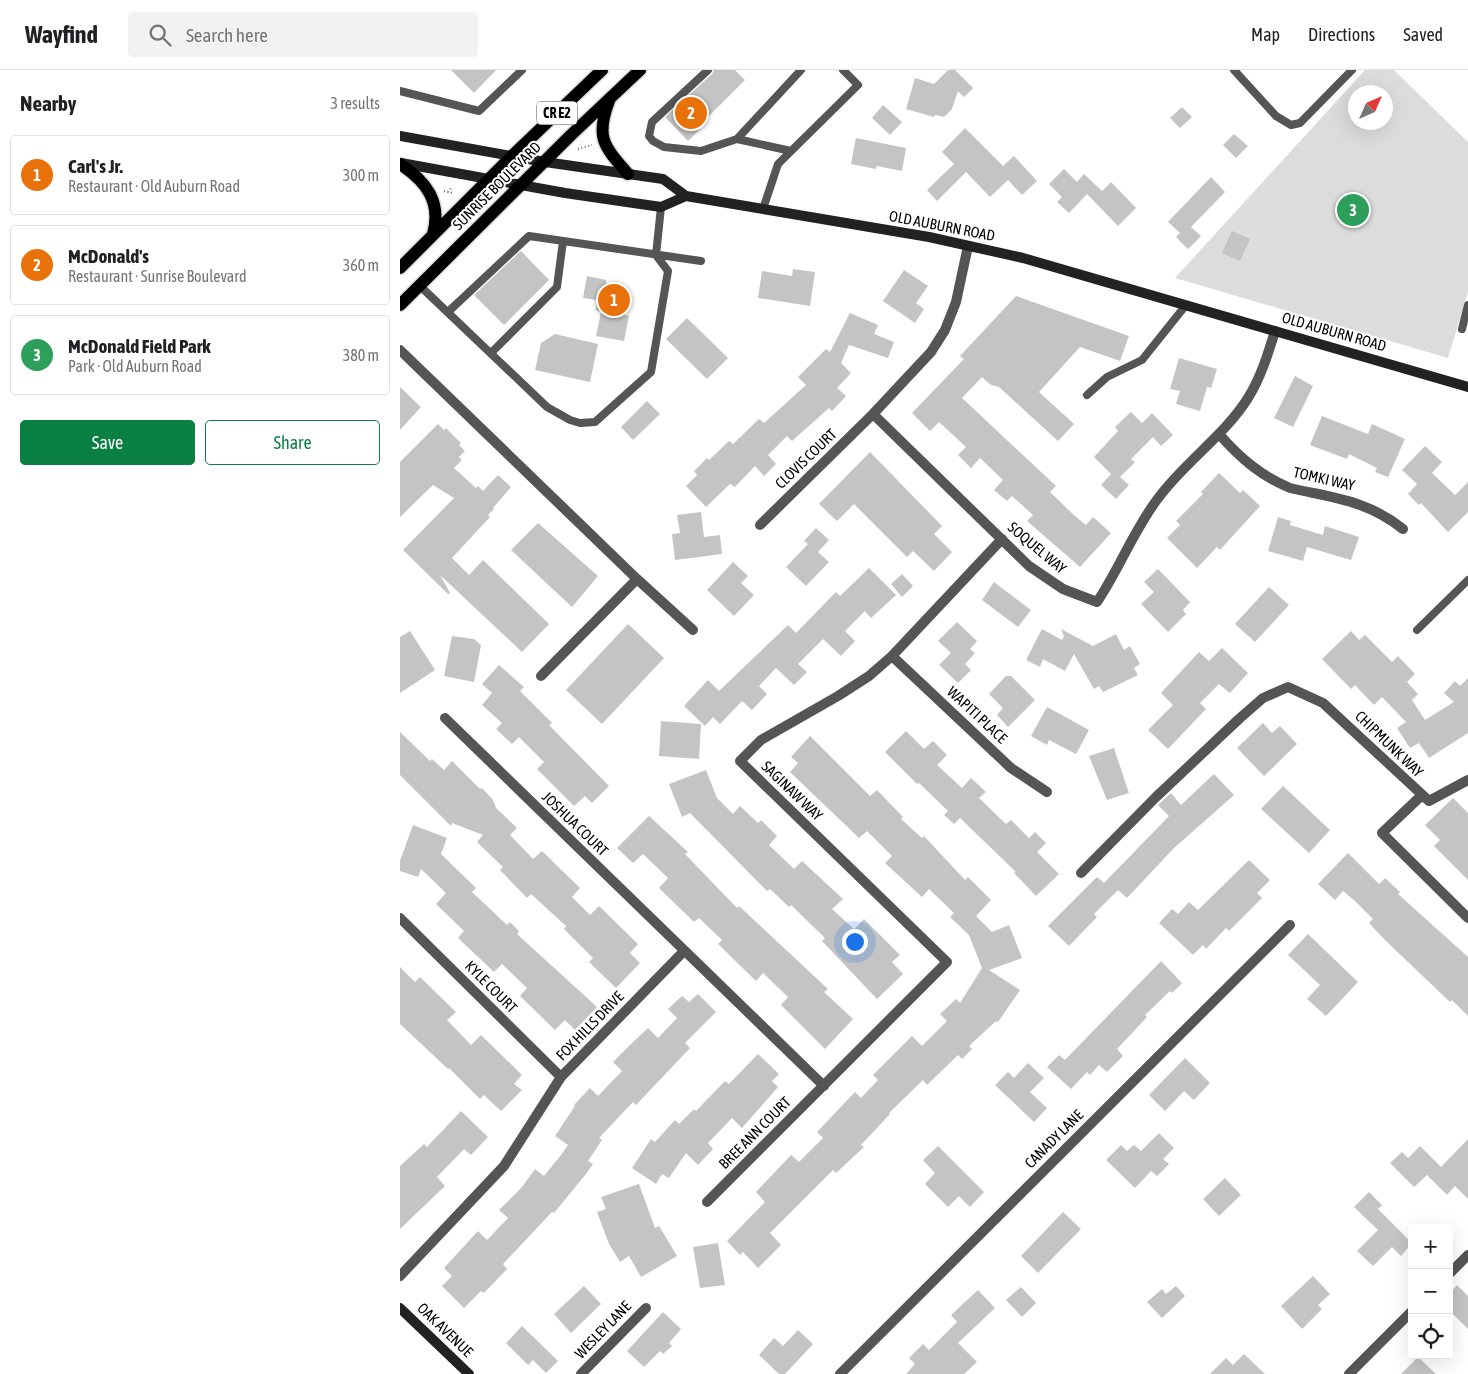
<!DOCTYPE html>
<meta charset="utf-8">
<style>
:root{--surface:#fff;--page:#f2f2f2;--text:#202124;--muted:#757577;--line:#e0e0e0;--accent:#0b8043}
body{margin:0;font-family:"Asap Condensed",sans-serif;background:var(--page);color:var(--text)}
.controls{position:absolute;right:15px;bottom:15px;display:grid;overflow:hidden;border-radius:5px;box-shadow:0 5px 20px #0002}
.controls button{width:45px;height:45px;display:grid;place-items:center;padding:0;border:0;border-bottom:1px solid var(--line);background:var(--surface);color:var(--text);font:25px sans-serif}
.compass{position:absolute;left:948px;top:15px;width:45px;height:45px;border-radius:50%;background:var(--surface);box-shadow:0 5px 20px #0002;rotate:45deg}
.you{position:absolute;left:454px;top:871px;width:18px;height:18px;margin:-12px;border:4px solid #fff;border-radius:50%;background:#1a73e8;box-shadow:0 0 0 8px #1a73e833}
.badge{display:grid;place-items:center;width:32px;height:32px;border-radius:50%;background:var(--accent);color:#fff;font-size:16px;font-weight:700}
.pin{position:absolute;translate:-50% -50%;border:2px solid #fff;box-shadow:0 1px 5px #0006}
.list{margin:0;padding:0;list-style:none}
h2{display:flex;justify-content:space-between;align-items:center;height:65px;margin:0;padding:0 20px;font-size:21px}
h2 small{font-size:16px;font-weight:400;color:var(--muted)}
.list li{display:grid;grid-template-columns:32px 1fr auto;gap:15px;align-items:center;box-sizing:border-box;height:80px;margin:0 10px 10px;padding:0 10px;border:1px solid var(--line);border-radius:5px}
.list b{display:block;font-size:19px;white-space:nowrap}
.list p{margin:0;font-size:16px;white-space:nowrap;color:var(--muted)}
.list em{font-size:16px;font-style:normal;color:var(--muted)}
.actions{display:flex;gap:10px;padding:15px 20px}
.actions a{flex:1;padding:11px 0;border:1px solid var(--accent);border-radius:5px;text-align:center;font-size:18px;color:var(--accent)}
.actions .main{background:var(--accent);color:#fff}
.icon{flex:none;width:28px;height:28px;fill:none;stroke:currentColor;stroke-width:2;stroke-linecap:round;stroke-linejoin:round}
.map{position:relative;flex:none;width:1068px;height:1304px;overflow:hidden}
header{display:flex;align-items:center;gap:30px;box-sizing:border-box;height:70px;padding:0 25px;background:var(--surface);border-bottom:1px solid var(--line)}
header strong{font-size:24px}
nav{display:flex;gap:28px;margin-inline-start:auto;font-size:18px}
.search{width:350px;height:45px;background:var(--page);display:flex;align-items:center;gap:12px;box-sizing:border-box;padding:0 18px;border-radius:5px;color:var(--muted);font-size:19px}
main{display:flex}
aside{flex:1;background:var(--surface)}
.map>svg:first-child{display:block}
.green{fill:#dcdcdc;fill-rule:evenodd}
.building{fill:#c4c4c4}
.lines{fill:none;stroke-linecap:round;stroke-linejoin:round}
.primary-casing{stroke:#dbdbdb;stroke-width:15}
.path{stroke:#777;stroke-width:2.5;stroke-dasharray:1 2.5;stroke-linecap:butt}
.service{stroke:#555;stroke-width:8}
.minor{stroke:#555;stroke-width:10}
.secondary{stroke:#222;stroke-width:10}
.primary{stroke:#000;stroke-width:12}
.labels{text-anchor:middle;stroke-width:4;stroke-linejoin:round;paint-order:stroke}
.shield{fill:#fff;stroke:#4c4c4c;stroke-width:1}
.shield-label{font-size:14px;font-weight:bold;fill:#000}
.street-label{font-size:15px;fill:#000;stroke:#fff}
</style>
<header>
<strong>Wayfind</strong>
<div class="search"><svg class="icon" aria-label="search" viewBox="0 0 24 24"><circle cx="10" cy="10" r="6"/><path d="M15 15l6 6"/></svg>Search here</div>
<nav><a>Map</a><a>Directions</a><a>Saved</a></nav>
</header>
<main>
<aside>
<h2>Nearby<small>3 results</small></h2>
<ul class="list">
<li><span class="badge" style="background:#e8710a">1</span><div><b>Carl's Jr.</b><p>Restaurant · Old Auburn Road</p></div><em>300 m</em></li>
<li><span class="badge" style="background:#e8710a">2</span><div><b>McDonald's</b><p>Restaurant · Sunrise Boulevard</p></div><em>360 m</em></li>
<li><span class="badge" style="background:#2e9e5b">3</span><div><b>McDonald Field Park</b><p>Park · Old Auburn Road</p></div><em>380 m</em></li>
</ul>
<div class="actions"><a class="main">Save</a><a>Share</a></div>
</aside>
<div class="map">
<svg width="1068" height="1304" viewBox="0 0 1068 1304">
<rect width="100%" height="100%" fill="#fff"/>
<path class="green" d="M965,0h29l74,72v150l-20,66 -273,-80zM956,22h30v30h-30z"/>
<path class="building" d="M51,0h45l-22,23z
M314,0h21l10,10 -47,47 2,2 -12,12 -23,-24 47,-43z
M548,0h7l18,18 -9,9 -6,-6 -6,18 -8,8 -9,-2 -1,2 -28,-8 9,-31 19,6z
M483,35l19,17 -12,13 -18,-17z
M782,37l10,10 -12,11 -10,-10z
M565,58l38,38 11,-10 23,25 -15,14 -14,-15 -18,17 -24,-25 -29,29 -10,-11 27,-26 -12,-12z
M834,64l14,12 -12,12 -13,-13z
M456,68l50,10 -4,23 -25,-5 -1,3 -25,-5z
M664,99l13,13 7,-8 18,17 9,-9 25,26 -18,18 -31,-32 -18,19 -12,-11 5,-5 -13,-13z
M811,107l14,15 -34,35 10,9 -13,13 -12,-12 4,-4 -12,-11z
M832,161l18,8 -10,22 -18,-8z
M121,181l28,29 -45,45 -30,-30z
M393,199l22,3 -5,34 -52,-8 4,-27 30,5z
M504,200l24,16 -12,17 8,6 -9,14 -32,-22z
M187,206l19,4v3l14,3v4l10,1 -5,24 4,1 -5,25 -28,-5 5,-24 -5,-2 1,-10 -14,-2z
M616,226l113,40 -9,25 -40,-14 -41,45 35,32 -16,17 -59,-54 -8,-2 -9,-8 -20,21 94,88 -6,6 25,24 11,9 7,-8 18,16 -31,34 -53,-46 6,-6 -21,-19 -5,5 -13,-11 9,-10 -23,-22 -9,10 -13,-13 8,-8 -27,-25 -9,9 -18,-18 52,-54 -4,-3z
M450,243l28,12 -4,9 20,8 -6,16 -39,-13 -8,18 10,10 -14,15 9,8 -14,15 -3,-3 -37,33 -5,-5 -19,19 8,9 -12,12 -9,-10 -20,21 -5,-3 -24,23 -20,-21 11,-11 -3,-4 13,-13 2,2 20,-19 4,3 26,-25 5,4 42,-38 -8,-8 28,-28 4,3z
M287,248l41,40 -21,21 -41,-40z
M155,264l43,10 -8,38 -55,-12 6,-27z
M779,288l38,11 -6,19 -4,-1 -7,24 -24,-7 4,-13 -10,-2z
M895,306l18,10 -20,41 -19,-9z
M0,317l21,20 -21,23z
M247,331l13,13 -27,26 -12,-13z
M731,342l11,11 10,-10 21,22 -12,11 -8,-9 -22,22 4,3 -15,15 9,8 -13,14 -15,-14 10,-11 -17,-17 24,-26 -3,-4z
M922,346l46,18 4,-10 33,15 -17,38 -13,-5 2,-4 -28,-14 -2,5 -37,-14z
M38,354l6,6 2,-2 15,15 -2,2 6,6 -6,6 3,3 -8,8 22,20 2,-2 5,5 15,-16 13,12 -18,21 1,1 -6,6 2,2 -38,41 17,17 14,-15 66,64 -27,28 -82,-77 10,18 -2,1 -45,-44 51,-52 -21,-13 -33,32v-55z
M1025,376l17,16 -10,11 23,22 13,-13v30l-20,20 -27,-29 -2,2 -11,-11 9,-10 -15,-14z
M470,382l72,74 -8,8 18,18 -18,19 -21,-20 -6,6 -53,-53 -17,17 -18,-17z
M819,403l21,20 3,-3 17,16 -40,44 -3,-3 -20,21 -30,-30 13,-13 -4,-4 27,-27 -2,-2z
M301,442l3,25 16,-2 2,19 -47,6 -3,-26 8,-1 -3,-18z
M878,447l13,4 -1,4 33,10 2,-9 34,11 -8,23 -44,-13 -4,14 -35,-10z
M138,453l60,53 -26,31 -61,-57z
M416,458l13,12 -11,12 11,10 -23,24 -20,-19 22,-23 -4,-3z
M333,492l15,14 -7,7 13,12 -20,21 -27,-26z
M469,498l27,27 -25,23 -6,-7 -20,20 10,10 -14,15 -18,-17 -25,25 9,8 -13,13 -18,-17 -17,18 8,8 -15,16 -10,-9 -22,23 -7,-7 -8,9 -21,-20 24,-26 11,11 69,-66 8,8 40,-41 4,4z
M758,499l32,33 -7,8 3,4 -18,18 -27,-28 13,-12 -10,-10z
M502,504l11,12 -11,11 -11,-13z
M594,512l37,28 -13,17 -36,-27z
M869,517l20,18 -34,37 -20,-18z
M557,552l20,19 -7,8 5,4 -10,11 6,6 -13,13 -19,-18 12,-12 -13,-12z
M228,554l36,34 -62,66 -36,-34z
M642,559l20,11 2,-4 -3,-7 32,17 23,-12 8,16 6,-4 10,18 -6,4 4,7 -35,17 -4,-6 -5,3 -20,-35 -9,17 -22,-12 -3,8 -14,-7z
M10,561l25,39 -35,23v-56z
M951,561l8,9 6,-5 27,27 6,-6 17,18 -8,8 11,12 -6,6 13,20 29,-18 -10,-9 11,-12 5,5 8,-8v55l-39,25 -10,-15 -9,5 -13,-20 9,-6 -24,-25 -8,8 -19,-20 -4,4 -29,-30z
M52,566l22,3 7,6 -7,37 -30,-6z
M822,578l26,25 -18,20 -11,-9 -19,19 6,6 -38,40 -20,-19 25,-25 -12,-12 38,-41 10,9z
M99,595l25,22 -4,4 32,32 -3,2 60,61 -17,17 -7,-7 -11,10 -37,-37 7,-7 -25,-25 -7,7 -16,-15 6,-6 -20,-18 10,-12 -10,-9z
M606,606h5l24,24 -27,27 -11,-12 6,-7 -14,-14z
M647,637l42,23 -13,24 -27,-14 -2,5 -16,-9z
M261,651l40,3 -2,35 -40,-3z
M863,653l9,10 8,-7 17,18 -33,32 -27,-28z
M506,661l18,18 9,-8 14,14 -10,10 25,23 9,-10 15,14 -7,6 27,26 5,-4 18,18 6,-6 11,11 -9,9 22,22 -23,22 -22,-23 2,-1 -56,-54 -6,6 -10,-9 4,-4 -29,-28 -2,1 -32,-32z
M0,662l30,29 2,-2 12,11 8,-9 28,28 2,-1 11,12 3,8 21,20 -7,7 23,24 9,-8 38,37 -8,9 18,18 9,-9 39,38 -8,9 10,10 -24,25 -27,-26 4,-4 -29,-29 2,-3 -35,-32 -4,4 -27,-28 3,-3 -26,-25 6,-7 -31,-12 -1,3 -51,-51z
M410,666l60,60 7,-6 26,27 -2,2 21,19 2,-2 41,44 3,-3 23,23 -15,16 16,16 17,-7 13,33 -33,12 31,20 -22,32 -2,-1 -27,25 3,3 -10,10 -4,-4 -31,30 -4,-5 -34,33 1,1 -29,31 3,2 -28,26 -3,-3 -63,63 11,12 -23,23 -15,-16 -3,3 -13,-14 38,-39 -9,-10 35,-37 8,7 24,-24 -6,-6 38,-40 6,6 17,-18 -5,-5 39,-39 10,10 25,-25 -7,-7 16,-15 4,4 22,-35 -13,-33 -19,-18 4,-4 -25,-24 -7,8 -37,-34 7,-7 -25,-25 -8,7 -69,-66 8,-9 -7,-6z
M714,678l15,45 -22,7 -18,-44z
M306,700l11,28 16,16 7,-8 18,17 3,-3 16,16 -8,9 25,24 8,-8 41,38 -11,10 22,20 10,-10 36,36 -8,7 11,12 -26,25 -55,-58 3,-3 -34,-33 -2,2 -19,-18 -3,2 -77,-78 -8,4 -13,-33z
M814,704l20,21 -60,53 -47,50 -9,-8 -24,24 3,3 -28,29 -21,-20 49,-49 7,6 65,-67 -11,-11 13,-12 10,12z
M883,716l47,44 -21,23 -48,-44z
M1053,728l15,15v67l-34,-34 6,-6 -15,-15z
M249,746l39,36 -3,2 52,54 2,-2 89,83 -4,3 29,27 -28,30 -44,-44 7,-8 -25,-24 -7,8 -38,-37 4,-4 -23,-22 -5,4 -35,-34 9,-10 -25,-24 -10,9 -16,-15z
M13,755l34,13 -6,16 35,34 -4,4 35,33 3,-3 9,9 -2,3 80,73 -22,23 -10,-10 -10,10 -35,-34 7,-8 -25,-24 -8,8 -36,-34 6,-7 -28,-27 10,-11 -25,-24 -3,8 -18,-6v-10z
M948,783l31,31 6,-6 15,14 -2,2 70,63v59l-16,-16 -2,2 -64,-61 -17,-18 4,-4 -18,-18 -12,-10 -8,9 -17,-16z
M849,790l21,20 -13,13 5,5 -33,33 -3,-3 -20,21 -3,-4 -10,10 -34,-32 13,-14 6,5 11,-12 9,8z
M908,864l50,48 -32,34 -19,-17 13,-14 -32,-30z
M761,891l21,22 -10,10 -2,-2 -25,24 2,2 -30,32 6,7 -16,16 -8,-7 -9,10 -3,-3 -16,17 -24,-22 12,-12 6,5z
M0,897l15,15 5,-5 36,35 -9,8 24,25 10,-10 41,40 -8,9 8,6 -21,21 -17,-16 -4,4 -31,-31 -1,1 -48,-45z
M298,924l18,18 -31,31 5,5 -54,57 -3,-3 -34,36 3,2 -14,21 5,3 -7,10 -32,39 -2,-1 -49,52 4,5 -23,24 -3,-2 -17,17 -22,-22 10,-10 -8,-8 34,-37 9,9 21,-22 -9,-8 23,-23 13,-18 9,7 17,-21 7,-10 -13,-9 20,-30 -1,-1 16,-17 8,8 24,-25 -9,-9 16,-16 19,-18 10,10 19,-20 -9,-9 14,-13 7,6z
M358,984l21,20 -7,7 6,6 -36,41 -10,-10 -24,25 5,6 -15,16 -12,-12 -17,25 -7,-4 -6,10 -24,-16 19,-29 4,3 20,-22 4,4 15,-15 2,2 29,-30 4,3z
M785,988l25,25 -16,17 -10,-9 -19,20 -16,-16z
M628,993l16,15 -14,14 17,16 -13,14 -39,-37 13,-13 6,6z
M61,1041l27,26 -17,18 -7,-6 -27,28 8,9 -45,43v-63l24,-22 3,3z
M759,1063l15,15 -11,11 6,5 -12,12 -6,-5 -16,17 -29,-28 15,-15 6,6 7,-6 7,6z
M1068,1069v60l-13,-13 -8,9 -20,-20 -13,12 -24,-24 12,-11 6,6 12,-12 21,21z
M538,1076l46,46 -14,15 -11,-11 -11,11 -23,-23 10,-11 -12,-13z
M825,1108l16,17 -22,21 -16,-17z
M239,1114l16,44 4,-2 18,30 -36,21 -12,-21 -9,6 -11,-18 -12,-32 9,-3 -5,-12z
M969,1122l13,13 -4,4 34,34 -11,13 -9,-9 -19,19 -16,-15 21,-21 -24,-23z
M663,1142l18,17 -43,44 -17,-17z
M318,1173l7,42 -25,3 -7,-41z
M913,1206l17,18 -12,11 4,4 -20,20 -21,-23z
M1057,1215l11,11v33l-19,-19v-16z
M184,1216l17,18 -30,29 -17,-19z
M776,1216l9,10 -23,22 -15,-16 15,-13 4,5z
M621,1217l15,16 -14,14 -16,-17z
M578,1220l17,18 -37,35 19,19 -13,12h-58l9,-10 -6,-6 14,-14 6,6 28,-28 -6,-7z
M263,1242l18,17 -12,14 3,3 -9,8 -3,-3 -16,16 -17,-16z
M122,1256l36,35 -12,12 -13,-13 -5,5 -22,-22z
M398,1260l15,14 -28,30h-6l-20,-19 15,-17 9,8z
M844,1284l21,20h-55l16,-16 7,7z
M1018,1287l18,17h-35z"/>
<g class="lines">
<g class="primary-casing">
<path id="primary" d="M209,31c-14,37 -5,45 19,73
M0,94c26,17 42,38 33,70
M0,198l112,-112 90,-86
M0,235l171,-170 69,-65"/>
</g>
<path class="path" d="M178,79l14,-4
M44,121l8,2
M48,122l3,-4"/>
<path class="service" d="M308,0l-56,52 -3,14 4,5 11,6 37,4 36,-12 54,12
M834,0l42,46 15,9 9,-2 52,-53
M0,21l79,20 43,-41
M337,69l64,-69
M363,139l15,-45 80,-79 -15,-15
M20,216l127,121 23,13 10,3 15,-1 56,-50 17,-101 -12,-16 5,-48
M48,242l81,-76 172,25
M1062,259l6,-24
M91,283l66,-66 6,-46
M687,325l20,-18 35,-17 44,-55
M1017,560l51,-50"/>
<path class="minor" d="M0,280l237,229 -96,97
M473,344l156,152 34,23 34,13c23,-34 37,-73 62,-105 27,-36 65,-61 89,-99 13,-21 20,-44 27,-67
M819,364c21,24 42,42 71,54 43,10 77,12 113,41
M360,455l113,-111 58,-62 14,-22 11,-28 12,-56
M237,509l56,51
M492,586l119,112 36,24
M45,648l379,368
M1021,726l-39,37 86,85
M681,803l75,-76 84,-79 23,-20 25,-11 35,16 106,98 39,-21
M0,848l161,159
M307,1132l240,-240 -207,-201 21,-21 77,-44 31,-20 23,-20 110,-117
M1049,1204l19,-19
M0,1206l104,-110 57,-89 123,-126
M181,1304l65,-66
M440,1304l450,-449
M949,1304l63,-63"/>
<path class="secondary" d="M0,66l145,26 118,17 23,17
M1,93l164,30 96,14 25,-11 243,41 94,21 445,129
M0,1238l69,66"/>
<use href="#primary" class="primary"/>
</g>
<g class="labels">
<rect class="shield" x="137" y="31.5" width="40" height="23" rx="4"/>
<g class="shield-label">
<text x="157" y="48">CR E2</text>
</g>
<g class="street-label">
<text transform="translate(97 116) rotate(-45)" y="5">SUNRISE BOULEVARD</text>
<text transform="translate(542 156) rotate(11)" y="5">OLD AUBURN ROAD</text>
<text transform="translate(934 262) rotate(16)" y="5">OLD AUBURN ROAD</text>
<text transform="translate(406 389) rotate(-44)" y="5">CLOVIS COURT</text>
<text transform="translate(924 409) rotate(13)" y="5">TOMKI WAY</text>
<text transform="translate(637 478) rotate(40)" y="5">SOQUEL WAY</text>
<text transform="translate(577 645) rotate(43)" y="5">WAPITI PLACE</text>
<text transform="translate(989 674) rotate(44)" y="5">CHIPMUNK WAY</text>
<text transform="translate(392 721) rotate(44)" y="5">SAGINAW WAY</text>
<text transform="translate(175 754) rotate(44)" y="5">JOSHUA COURT</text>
<text transform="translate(91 917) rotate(45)" y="5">KYLE COURT</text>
<text transform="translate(190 956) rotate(-46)" y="5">FOX HILLS DRIVE</text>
<text transform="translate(355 1063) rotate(-45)" y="5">BREE ANN COURT</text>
<text transform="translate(654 1069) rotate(-45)" y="5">CANADY LANE</text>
<text transform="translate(45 1260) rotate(44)" y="5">OAK AVENUE</text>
<text transform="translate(203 1260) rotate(-46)" y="5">WESLEY LANE</text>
</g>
</g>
</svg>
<div class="controls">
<button>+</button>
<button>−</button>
<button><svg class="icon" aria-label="locate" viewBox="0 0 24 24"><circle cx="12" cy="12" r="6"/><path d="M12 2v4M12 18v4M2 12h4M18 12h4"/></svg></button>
</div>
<svg class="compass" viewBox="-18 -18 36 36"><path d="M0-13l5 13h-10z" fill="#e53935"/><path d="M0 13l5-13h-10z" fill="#757577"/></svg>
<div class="you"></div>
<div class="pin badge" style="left:214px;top:230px;background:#e8710a">1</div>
<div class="pin badge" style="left:291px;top:43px;background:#e8710a">2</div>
<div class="pin badge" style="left:953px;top:140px;background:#2e9e5b">3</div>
</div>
</main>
